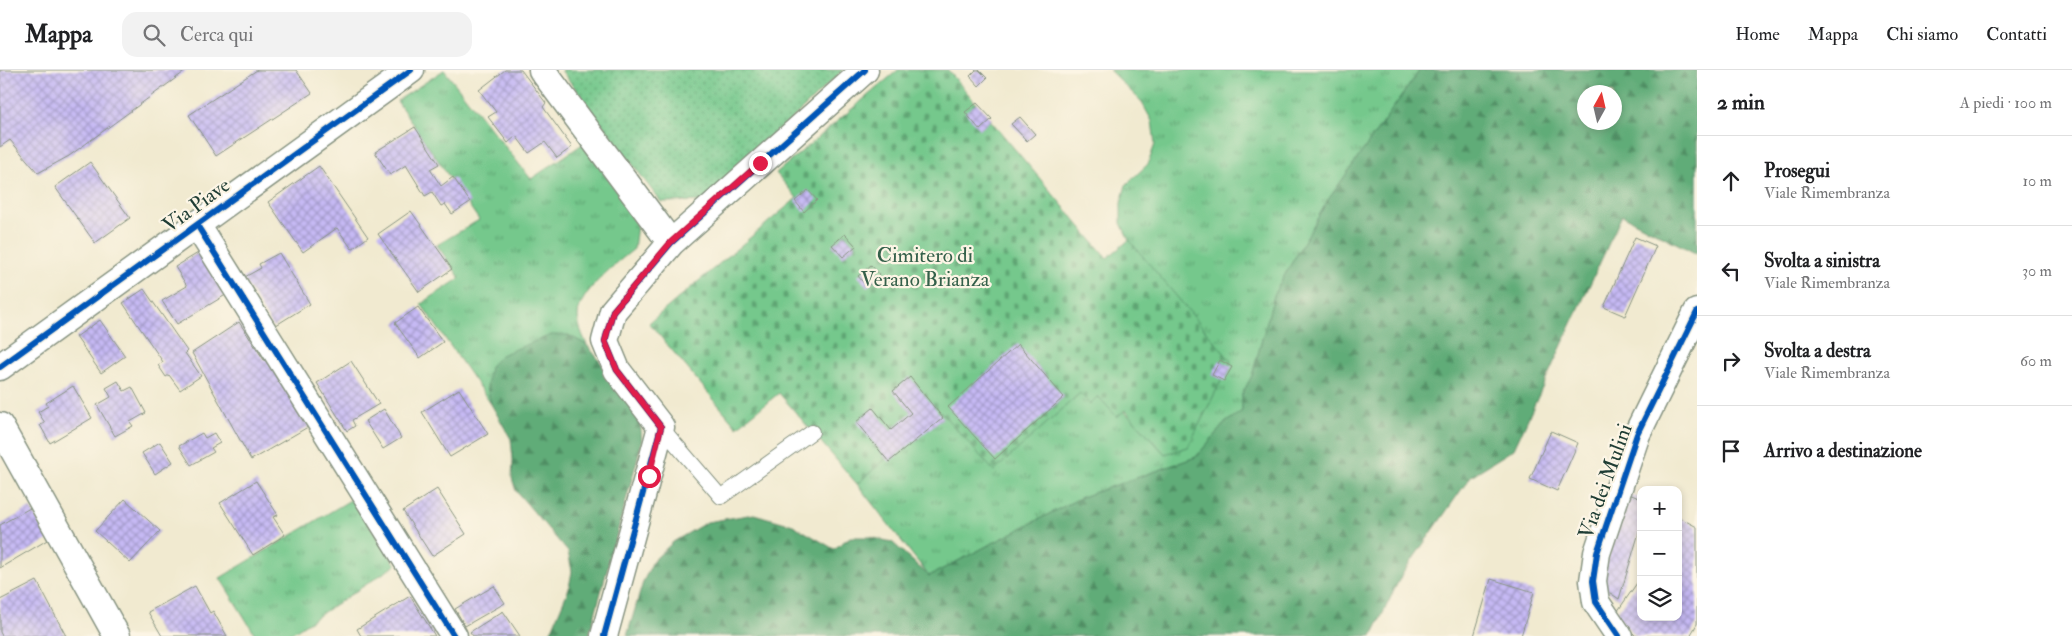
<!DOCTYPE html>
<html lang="it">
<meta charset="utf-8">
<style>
:root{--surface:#fff;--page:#f2f2f2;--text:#202124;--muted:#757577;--line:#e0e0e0}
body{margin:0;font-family:"IM FELL Double Pica",serif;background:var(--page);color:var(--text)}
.controls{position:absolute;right:15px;bottom:15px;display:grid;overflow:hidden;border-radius:10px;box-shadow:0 2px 8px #0003}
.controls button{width:45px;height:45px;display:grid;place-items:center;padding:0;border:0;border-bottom:1px solid var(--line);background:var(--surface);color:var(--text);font:25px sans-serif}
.compass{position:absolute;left:1577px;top:15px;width:45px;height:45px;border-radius:50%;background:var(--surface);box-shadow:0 2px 8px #0003;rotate:8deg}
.stop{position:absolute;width:15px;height:15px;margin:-11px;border:4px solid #e11d48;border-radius:50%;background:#fff}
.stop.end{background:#e11d48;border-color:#fff;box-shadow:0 1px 5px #0008}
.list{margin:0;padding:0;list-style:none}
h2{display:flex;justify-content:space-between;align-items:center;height:65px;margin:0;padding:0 20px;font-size:21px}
h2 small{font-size:16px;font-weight:400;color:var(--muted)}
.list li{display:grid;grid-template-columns:32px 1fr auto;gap:15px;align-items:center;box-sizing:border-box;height:90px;padding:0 20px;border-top:1px solid var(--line)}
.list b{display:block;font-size:19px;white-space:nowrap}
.list p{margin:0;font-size:16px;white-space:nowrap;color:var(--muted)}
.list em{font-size:16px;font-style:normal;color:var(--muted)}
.icon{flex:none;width:28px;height:28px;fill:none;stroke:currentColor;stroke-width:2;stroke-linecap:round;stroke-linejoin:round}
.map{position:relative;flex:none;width:1697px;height:566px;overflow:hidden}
header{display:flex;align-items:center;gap:30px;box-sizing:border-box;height:70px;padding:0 25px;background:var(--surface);border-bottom:1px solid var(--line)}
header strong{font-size:24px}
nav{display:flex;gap:28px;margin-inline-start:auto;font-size:18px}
.search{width:350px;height:45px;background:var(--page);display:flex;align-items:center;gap:12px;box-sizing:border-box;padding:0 18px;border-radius:15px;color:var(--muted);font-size:19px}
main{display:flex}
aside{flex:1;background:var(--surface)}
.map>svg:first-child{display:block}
.grass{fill:url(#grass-tufts);stroke:#4a8260}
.forest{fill:url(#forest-firs);stroke:#407456;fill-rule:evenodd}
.cemetery{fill:url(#cemetery-stones);stroke:#4a8260}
.garden{fill:url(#garden-dots);stroke:#4a8260}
.building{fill:url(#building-cross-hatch)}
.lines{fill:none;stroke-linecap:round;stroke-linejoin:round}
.lane-casing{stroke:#889482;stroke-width:16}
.street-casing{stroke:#889482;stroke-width:29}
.lane{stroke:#fff;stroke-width:14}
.street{stroke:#fff;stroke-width:26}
.cycleway-casing{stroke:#fcf5e5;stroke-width:9}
.cycleway{stroke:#0057b8;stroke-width:6}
.route{stroke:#e11d48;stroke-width:6}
.labels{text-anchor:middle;stroke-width:4.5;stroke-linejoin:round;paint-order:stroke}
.street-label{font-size:21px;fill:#1f3d34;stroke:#fcf5e5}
.park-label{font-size:21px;fill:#34604a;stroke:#fcf5e5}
</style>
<header>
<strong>Mappa</strong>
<div class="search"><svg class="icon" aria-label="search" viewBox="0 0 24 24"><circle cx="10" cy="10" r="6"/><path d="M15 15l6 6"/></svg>Cerca qui</div>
<nav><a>Home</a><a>Mappa</a><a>Chi siamo</a><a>Contatti</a></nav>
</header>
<main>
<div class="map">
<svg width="1697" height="566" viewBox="0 0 1697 566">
<defs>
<pattern id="grass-tufts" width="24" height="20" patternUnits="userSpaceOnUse" patternTransform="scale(1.25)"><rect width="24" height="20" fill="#75c88c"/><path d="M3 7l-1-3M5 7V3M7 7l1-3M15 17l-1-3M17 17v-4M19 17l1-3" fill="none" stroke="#5fa473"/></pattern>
<pattern id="forest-firs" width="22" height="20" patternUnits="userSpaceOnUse" patternTransform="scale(1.25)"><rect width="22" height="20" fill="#60ac78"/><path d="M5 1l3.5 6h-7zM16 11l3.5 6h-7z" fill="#4f8d63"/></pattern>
<pattern id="cemetery-stones" width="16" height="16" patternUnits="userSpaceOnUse" patternTransform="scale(1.25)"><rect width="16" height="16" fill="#75c88c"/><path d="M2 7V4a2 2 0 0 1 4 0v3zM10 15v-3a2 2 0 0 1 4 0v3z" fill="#5fa473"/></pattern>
<pattern id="garden-dots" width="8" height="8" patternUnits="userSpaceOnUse" patternTransform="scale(1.25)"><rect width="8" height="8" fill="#75c88c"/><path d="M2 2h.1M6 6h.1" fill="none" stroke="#5fa473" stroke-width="1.8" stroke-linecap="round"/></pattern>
<pattern id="building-cross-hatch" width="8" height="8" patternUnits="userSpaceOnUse" patternTransform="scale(1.25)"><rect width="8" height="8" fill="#c6b9f4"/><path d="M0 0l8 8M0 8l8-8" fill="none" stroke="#a098c6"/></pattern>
</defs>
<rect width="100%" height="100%" fill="#fcf5e5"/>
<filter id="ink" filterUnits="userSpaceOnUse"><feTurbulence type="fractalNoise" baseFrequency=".02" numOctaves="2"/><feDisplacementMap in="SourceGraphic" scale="10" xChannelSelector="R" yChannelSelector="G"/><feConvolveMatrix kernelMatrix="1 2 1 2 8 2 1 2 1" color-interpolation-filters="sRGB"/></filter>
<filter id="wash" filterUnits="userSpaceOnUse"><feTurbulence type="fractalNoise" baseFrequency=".0096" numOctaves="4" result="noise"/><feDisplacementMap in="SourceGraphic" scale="20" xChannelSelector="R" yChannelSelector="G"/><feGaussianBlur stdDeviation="1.12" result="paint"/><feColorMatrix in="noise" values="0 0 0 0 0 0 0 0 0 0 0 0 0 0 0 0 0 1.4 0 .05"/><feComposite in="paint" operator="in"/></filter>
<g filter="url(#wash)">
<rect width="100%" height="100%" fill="#f1ead0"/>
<path class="grass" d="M444,0l87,109 53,-36 54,74 -4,32c-17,14 -56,43 -56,67 0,10 5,20 9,29l-19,-10 -81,52 4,17 -70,-100 39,-26 -23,-33 42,-25 -82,-119z
M1109,0h311l-92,130 -53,92 -23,84 -10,18v17l-17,12 -29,34 -114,40 -153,79 -72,-92 83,-73 54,59 86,-77c43,7 57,31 85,61l-36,-214 -8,-17v-20l5,-18 22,-21 7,-20 -3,-23 -11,-20z
M352,429l44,66 -109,71h-31l-36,-58z"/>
<path class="forest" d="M1420,0h277v184l-75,-39 -108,234 -43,27 -70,100 -29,60h-745l16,-54 10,-21 20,-19 34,-20 47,-8 39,11 41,24 16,-12h20l22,5 37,34 153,-79 114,-40 29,-34 17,-12v-17l10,-18 23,-84 53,-92zM1584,22h30v30h-30z
M551,265h17l19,10 47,58 6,15 2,24 -53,194h-40l20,-48 3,-17 -4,-19 -52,-61 -4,-13 1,-18 -2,-21 -20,-35 -4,-17 3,-21 11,-11z"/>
<path class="cemetery" d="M898,0h50l159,188 22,-18 102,121 -43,86 -23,7 -40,-44 -8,7 -19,-21 -8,8 -10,-11 -86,78 -54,-60 -83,73 -78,-91 -42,34 -88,-104 148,-125 -21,-25z"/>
<path class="garden" d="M561,0h282l-137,131 -45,1z"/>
<g id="blocks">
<path class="building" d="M0,0h187l-118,86 -31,17 -28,-33 -10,7z
M257,0h39l16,23 -96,63 -27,-41z
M505,0h16l25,33 -3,4 29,40 -15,11 -12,-16 -16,11 -13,-17 -8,7 -20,-26 8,-5 -17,-22z
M976,0h3l8,8 -8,8 -9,-10z
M977,33l15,16 -12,11 -15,-18z
M1020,47l15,17 -8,7 -16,-17z
M415,57l24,37 -9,5 11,17 12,-9 17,25 -18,12 -7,-10 -4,2 -9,-14 -7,4 -19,-31 -16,10 -15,-23z
M90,92l40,56 -35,25 -40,-56z
M319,96l49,71 -16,12 -15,-21 -34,24 -35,-50z
M808,120l9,10 -13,12 -9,-11z
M411,141l41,58 -33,23 -41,-58z
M845,164l11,12 -13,11 -11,-12z
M1635,167l21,9 -31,70 -21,-9z
M208,177l26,43 -57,34 -15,-23 25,-15 -12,-19z
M279,183l31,51 -37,23 -30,-49 18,-10 -2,-4z
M871,195l9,10 -13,12 -9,-11z
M144,219l43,62 -2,2 16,23 -21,14 -11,-15 -3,2 -8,-12 5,-3 -40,-59z
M418,237l25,35 -23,16 -25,-35z
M100,250l25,36 -24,17 -25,-36z
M239,252l25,38 11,-8 38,72 -62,36 -59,-107z
M1018,274l46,53 -69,62 -47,-52z
M1220,290l12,7 -8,14 -12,-6z
M351,291l28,43 -27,16 3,6 -8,5 -30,-48z
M910,307l33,41 -54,44 -33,-40 17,-14 18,22 20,-17 -18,-22z
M118,311l6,10 8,-4 14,26 -16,9 3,4 -18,10 -18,-31 14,-8 -5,-9z
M73,316l19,32 -42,25 -10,-18 5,-2 -7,-11 10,-6 -2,-3z
M459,319l29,45 -38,23 -28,-45z
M384,339l17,29 -18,11 -18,-28z
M1551,361l27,12 -21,48 -27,-12z
M202,363l3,5 9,-5 6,10 -9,5 3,4 -23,13 -12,-19z
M160,372l13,20 -18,12 -13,-21z
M256,411l22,34 -5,2 12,18 -32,20 -33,-52z
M437,419l29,45 -34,22 -29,-45z
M1627,423l14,6v27l-22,73 -19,-13z
M125,429l35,32 -30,32 -35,-32z
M30,438l19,31 -49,29v-43z
M1678,447l19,10v97l-7,12h-54l-21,-21 22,-32 4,3v31h37z
M1491,509l43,13 -13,44h-47z
M37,511l29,55h-64l-2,-4v-32z
M195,516l15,27 3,-2 14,25h-65l-14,-24z
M494,516l11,17 -40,23 -10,-17z
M410,526l25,40h-74l-4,-7z
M503,541l17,25h-47l-3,-4z"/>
</g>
</g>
<g filter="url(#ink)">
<use href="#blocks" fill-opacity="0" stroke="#889482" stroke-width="1"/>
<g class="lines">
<g class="lane-casing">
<path id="lane" d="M661,357l60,70 91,-65"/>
</g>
<g class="street-casing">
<path id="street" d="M542,0l129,173
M197,155l257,411
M0,297l411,-297
M0,356l117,210
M604,566l57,-209 -44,-57 -12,-29 8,-30 58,-68 194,-173
M1619,566l-23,-34 -3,-21 4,-28 40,-119 60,-122"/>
</g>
<use href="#lane" class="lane"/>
<use href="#street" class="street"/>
<g class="cycleway-casing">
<path id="cycleway" d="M197,155l257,411
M0,297l411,-297
M604,566l57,-209 -44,-57 -12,-29 8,-30 58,-68 194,-173
M1619,566l-23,-34 -3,-21 4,-28 40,-119 60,-122"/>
</g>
<use href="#cycleway" class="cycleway"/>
</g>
</g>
<g class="lines" filter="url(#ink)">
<path class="route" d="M649,406l12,-49 -44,-57 -12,-29 8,-30 58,-69 89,-79"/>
</g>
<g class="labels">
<g class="street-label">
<text transform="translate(196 135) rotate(-36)" y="7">Via Piave</text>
<text transform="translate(1605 411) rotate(-70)" y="7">Via dei Mulini</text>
</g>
<g class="park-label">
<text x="925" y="192">Cimitero di<tspan x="925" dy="24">Verano Brianza</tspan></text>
</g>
</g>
</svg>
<div class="controls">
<button>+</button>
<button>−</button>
<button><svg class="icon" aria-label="layers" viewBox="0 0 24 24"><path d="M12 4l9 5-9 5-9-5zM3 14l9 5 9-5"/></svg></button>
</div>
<svg class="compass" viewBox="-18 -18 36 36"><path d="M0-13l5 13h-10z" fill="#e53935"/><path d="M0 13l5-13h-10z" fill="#757577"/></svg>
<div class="stop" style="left:649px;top:406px"></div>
<div class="stop end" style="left:760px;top:93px"></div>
</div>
<aside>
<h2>2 min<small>A piedi · 100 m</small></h2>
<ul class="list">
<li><svg class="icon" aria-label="ahead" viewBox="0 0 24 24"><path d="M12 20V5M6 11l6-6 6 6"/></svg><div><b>Prosegui</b><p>Viale Rimembranza</p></div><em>10 m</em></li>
<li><svg class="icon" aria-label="left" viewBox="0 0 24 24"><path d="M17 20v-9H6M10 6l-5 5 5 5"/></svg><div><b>Svolta a sinistra</b><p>Viale Rimembranza</p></div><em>30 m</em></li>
<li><svg class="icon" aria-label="right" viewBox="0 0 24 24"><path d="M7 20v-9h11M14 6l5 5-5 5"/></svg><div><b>Svolta a destra</b><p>Viale Rimembranza</p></div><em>60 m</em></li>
<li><svg class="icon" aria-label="arrive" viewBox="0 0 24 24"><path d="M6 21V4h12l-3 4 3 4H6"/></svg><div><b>Arrivo a destinazione</b></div></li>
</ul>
</aside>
</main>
